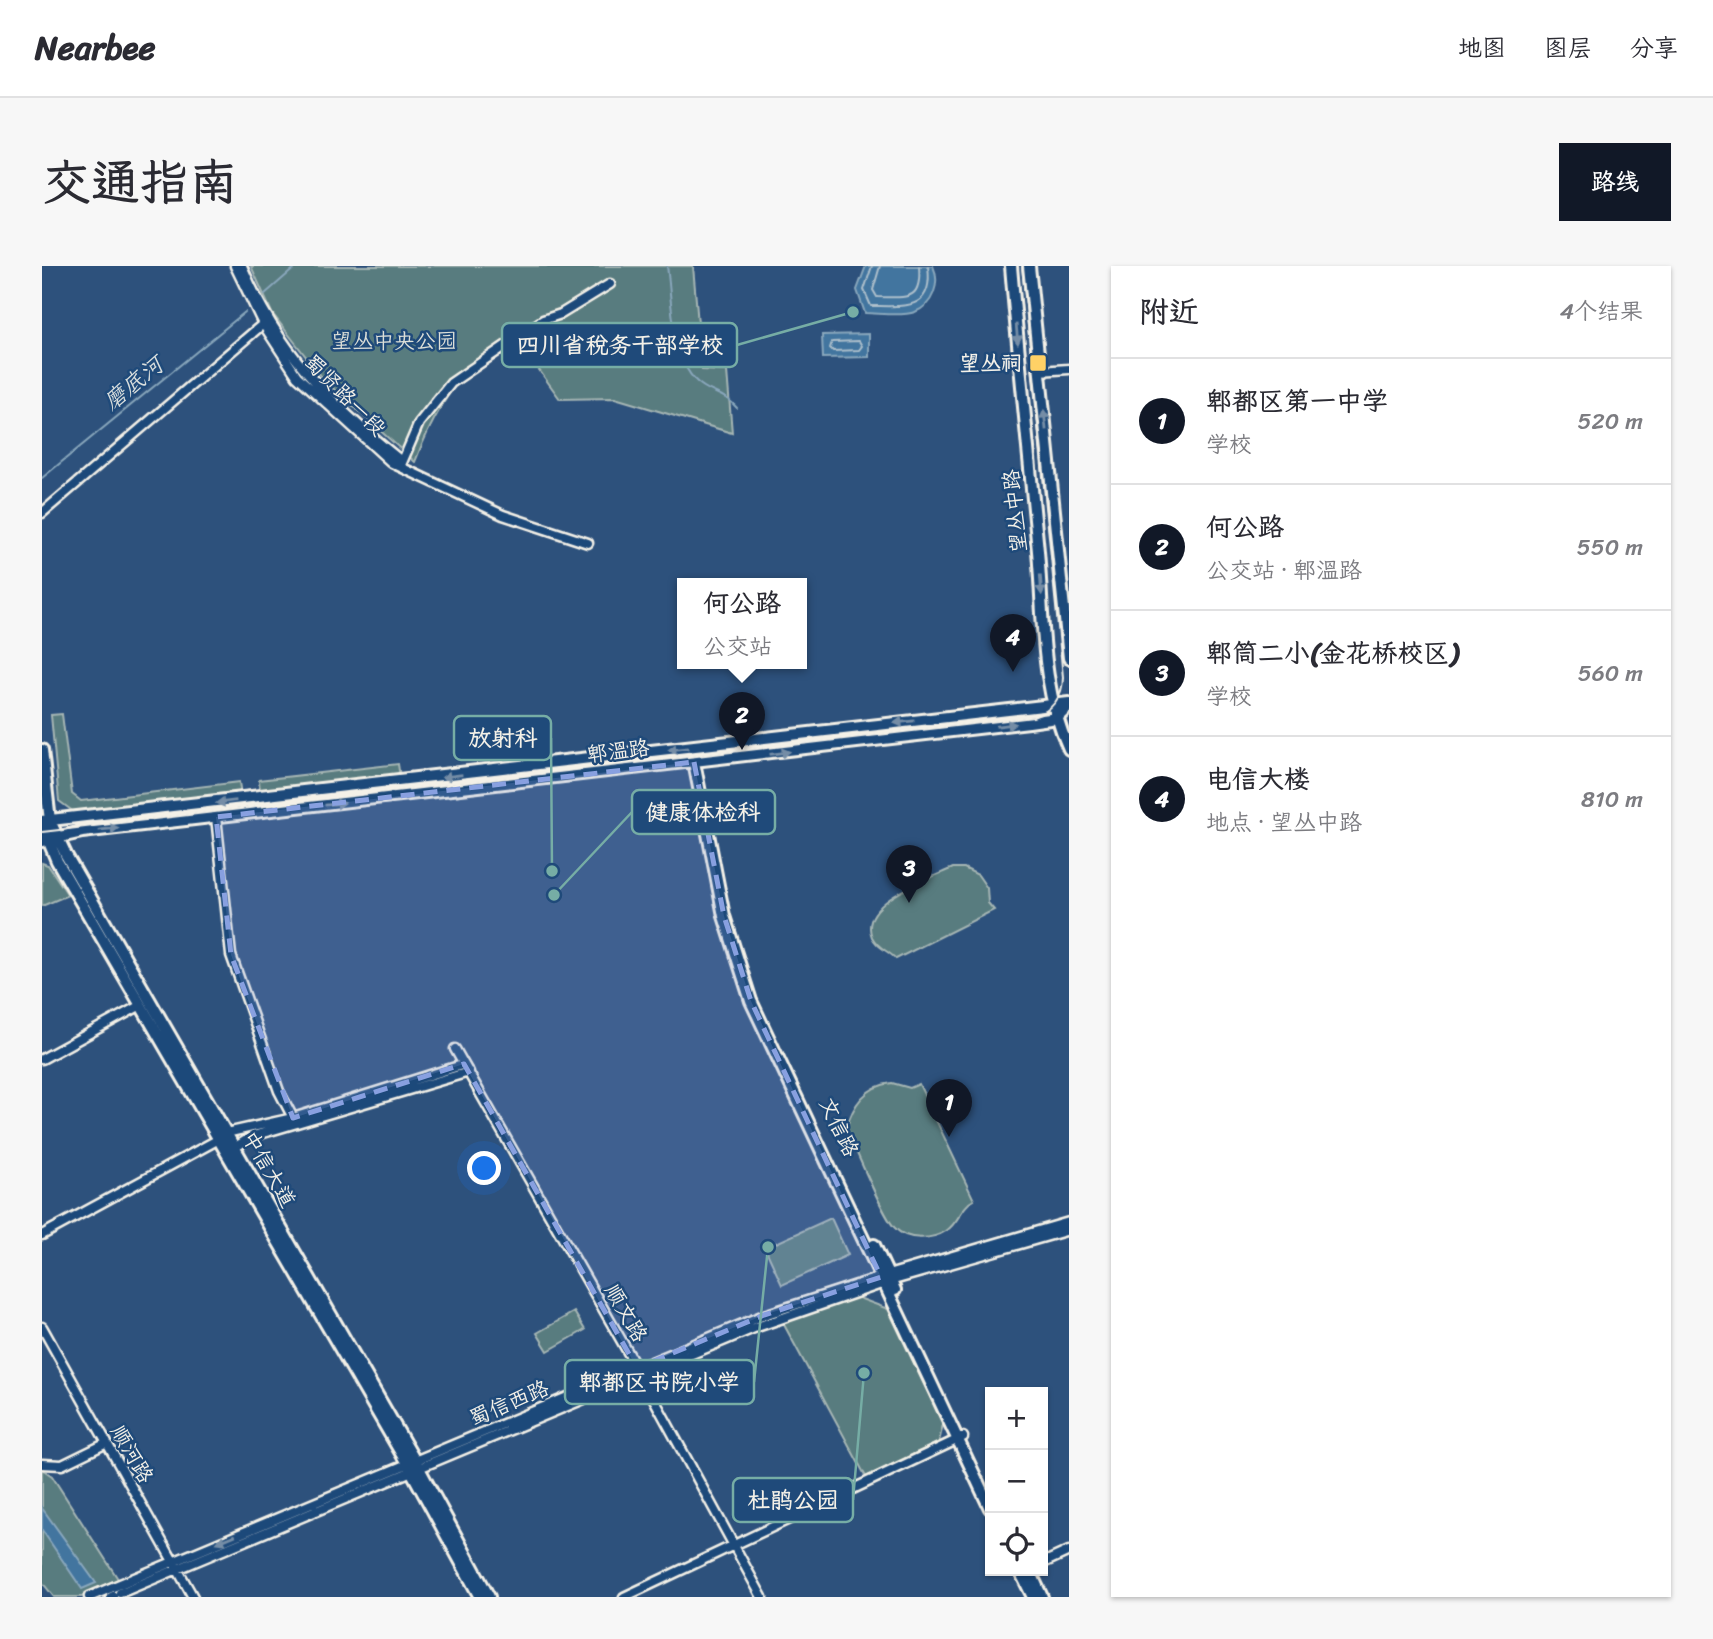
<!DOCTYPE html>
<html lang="zh">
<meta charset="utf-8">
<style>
:root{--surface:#fff;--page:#f7f7f7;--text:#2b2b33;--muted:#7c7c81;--line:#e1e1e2;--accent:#111827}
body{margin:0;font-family:Sriracha,"LXGW WenKai TC",sans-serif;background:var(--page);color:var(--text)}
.controls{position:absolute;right:21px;bottom:21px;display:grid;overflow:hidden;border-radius:0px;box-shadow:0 2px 5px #0004}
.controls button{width:63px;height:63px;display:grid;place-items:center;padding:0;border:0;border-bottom:2px solid var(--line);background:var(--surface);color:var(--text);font:35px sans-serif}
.you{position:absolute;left:443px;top:903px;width:24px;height:24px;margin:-18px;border:5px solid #fff;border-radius:50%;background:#1a73e8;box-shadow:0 0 0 10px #1a73e833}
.badge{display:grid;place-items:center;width:46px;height:46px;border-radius:50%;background:var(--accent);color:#fff;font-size:23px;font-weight:700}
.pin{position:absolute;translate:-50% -58px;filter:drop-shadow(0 2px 4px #0008)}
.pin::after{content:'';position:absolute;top:37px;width:24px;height:21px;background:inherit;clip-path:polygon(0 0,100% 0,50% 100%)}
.popup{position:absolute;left:635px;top:312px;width:130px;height:91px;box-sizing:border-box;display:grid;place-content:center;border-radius:0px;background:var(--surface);filter:drop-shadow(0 2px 5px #0005);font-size:23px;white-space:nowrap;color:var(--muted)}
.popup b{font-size:26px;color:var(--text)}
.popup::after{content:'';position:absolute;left:50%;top:100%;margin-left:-14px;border:14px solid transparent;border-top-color:var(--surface)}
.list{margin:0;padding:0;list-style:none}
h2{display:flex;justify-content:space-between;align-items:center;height:91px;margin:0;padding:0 28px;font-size:30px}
h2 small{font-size:23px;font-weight:400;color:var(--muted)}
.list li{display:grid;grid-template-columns:46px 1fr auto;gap:21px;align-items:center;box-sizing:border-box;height:126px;padding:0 28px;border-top:2px solid var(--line)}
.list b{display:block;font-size:26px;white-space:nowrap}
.list p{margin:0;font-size:23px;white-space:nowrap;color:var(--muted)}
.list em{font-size:23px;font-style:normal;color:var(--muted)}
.icon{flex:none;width:38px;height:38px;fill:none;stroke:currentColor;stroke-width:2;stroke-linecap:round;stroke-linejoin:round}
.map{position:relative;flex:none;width:1027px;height:1331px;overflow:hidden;border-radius:0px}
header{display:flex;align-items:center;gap:42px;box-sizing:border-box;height:98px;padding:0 35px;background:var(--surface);border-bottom:2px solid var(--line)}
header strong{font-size:33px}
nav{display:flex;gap:38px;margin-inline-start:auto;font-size:24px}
.intro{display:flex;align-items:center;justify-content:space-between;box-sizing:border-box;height:168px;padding:0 42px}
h1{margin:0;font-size:49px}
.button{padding:18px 32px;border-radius:0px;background:var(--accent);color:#fff;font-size:24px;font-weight:700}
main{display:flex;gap:42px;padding:0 42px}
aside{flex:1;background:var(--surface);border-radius:0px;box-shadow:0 2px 5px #0004}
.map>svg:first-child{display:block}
.green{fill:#597b7f;stroke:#a6b6b4;stroke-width:2}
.water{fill:#42759f;stroke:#89a7bc;stroke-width:2}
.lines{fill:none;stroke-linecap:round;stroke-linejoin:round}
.shore{stroke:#adbfcb;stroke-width:2}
.stream{stroke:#89a7bc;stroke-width:2}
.minor-casing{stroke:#f4f1e8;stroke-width:13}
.major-casing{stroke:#f4f1e8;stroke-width:16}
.minor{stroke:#1f4a7a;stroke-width:8}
.major{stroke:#1f4a7a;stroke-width:10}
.tram{stroke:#f4f1e8;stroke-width:2}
.oneway{fill:#748da6}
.marked{fill:#88a0e0;fill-opacity:0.2;stroke:#88a0e0;stroke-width:5;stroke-dasharray:14 9;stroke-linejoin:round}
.poi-dot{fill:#ffd166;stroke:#1f4a7a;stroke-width:2.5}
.labels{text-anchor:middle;stroke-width:5;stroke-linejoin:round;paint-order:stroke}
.park-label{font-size:21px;fill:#dddfd8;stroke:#1f4a7a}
.poi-label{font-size:21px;font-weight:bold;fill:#f4f1e8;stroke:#1f4a7a;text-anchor:end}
.street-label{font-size:21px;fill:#f4f1e8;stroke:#1f4a7a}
.water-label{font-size:23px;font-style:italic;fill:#d9dedd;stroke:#1f4a7a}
.leader{fill:none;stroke:#76ada5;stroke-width:2.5}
.callout-dot{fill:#76ada5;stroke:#1f4a7a;stroke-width:2.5}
.callout{fill:#1f4a7a;stroke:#76ada5;stroke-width:2.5}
.callout-label{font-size:23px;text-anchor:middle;font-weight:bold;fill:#f4f1e8}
</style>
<header>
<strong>Nearbee</strong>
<nav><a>地图</a><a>图层</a><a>分享</a></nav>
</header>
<div class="intro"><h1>交通指南</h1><a class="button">路线</a></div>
<main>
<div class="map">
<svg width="1027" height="1331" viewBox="0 0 1027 1331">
<rect width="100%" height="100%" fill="#2d517c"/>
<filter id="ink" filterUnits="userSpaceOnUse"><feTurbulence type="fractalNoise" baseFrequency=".0143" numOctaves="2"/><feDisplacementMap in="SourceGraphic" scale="14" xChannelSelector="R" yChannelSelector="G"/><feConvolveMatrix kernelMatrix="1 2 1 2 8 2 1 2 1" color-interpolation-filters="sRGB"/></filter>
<g filter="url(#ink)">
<path class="green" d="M209,0h442l9,104 25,1 5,62 -117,-35 -55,1 -44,-61c-11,7 -23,12 -33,19 -30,20 -56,73 -68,105l-90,-81 -53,-68z
M20,448l10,80 9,7 158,-19 2,13 -163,20 -19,-14 -8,-86z
M356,498l2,13 -140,16 -1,-13z
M0,597l6,2 20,30 -26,11z
M911,602h11l14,7 9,13 1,15 6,7 -98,49c-8,-9 -18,-10 -24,-22 -15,-35 57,-58 81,-69z
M850,817l18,5 9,-4 55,116c-13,6 -15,23 -28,31 -14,9 -39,10 -51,-3 -12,-11 -39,-79 -49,-99 7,-24 19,-43 46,-46z
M789,952l17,37 -66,30 -17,-37z
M814,1031l32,12 55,115 -4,18 -73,35 -84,-156z
M532,1046l11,18 -37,21 -11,-18z
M0,1203l10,7 68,106 -39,15h-27l-12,-15z"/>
<path class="water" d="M824,0h67c8,17 0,39 -18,46 -14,5 -36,1 -50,1l-8,-23z
M827,68v23l-46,1 -1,-23z
M0,1242l54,75 -14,6 -40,-59z"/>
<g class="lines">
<path class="shore" d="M830,0l-8,24 7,16c34,0 63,5 57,-40
M838,0l-7,24 4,7c30,0 45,5 42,-31
M817,75l3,5 -3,4 -26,1 -3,-3 2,-6z"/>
<path class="stream" d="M625,0c5,33 4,99 34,119 14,10 23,8 36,23
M223,28l32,-28
M0,212l203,-166"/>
<g class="minor-casing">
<path id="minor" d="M193,0l28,58 34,52 95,87 111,52 85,28
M200,0c35,84 87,137 157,193l2,6
M997,105l30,-2
M359,199l18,-42 32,-40 92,-63 18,-6 49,-30
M0,247l221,-189
M174,551l15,138 48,136 14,27
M413,783l182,319 125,229
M0,793l99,-54
M184,867l67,-15 169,-53
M192,882l19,-12 216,-64
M0,969l177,-96
M0,1061l151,270
M0,1198l20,1 43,-21
M1001,1297l26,-12
M78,1327l634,-265 136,-47 179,-51
M47,1331l675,-282 117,-38 188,-55
M69,1331l2,-1
M582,1331l339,-160"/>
</g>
<g class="major-casing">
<path id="major" d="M969,0c8,95 18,190 27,285 6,68 2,135 31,198
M987,0l40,392
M0,484l8,71 16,34 349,606 74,136
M652,496l30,154 27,85 239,507
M0,555l1027,-118
M0,559l15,36 351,604 72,132
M0,575l40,-9 947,-110 28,-4 12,-12
M832,979l21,45
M978,1305l13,26
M988,1305l12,26"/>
</g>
<use href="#minor" class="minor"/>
<use href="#major" class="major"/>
<path class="tram" d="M0,566l991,-115c19,-6 30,-20 30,-40l-41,-411"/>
</g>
<defs><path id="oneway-solid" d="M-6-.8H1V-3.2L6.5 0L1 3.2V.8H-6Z" transform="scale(1.75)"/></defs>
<g class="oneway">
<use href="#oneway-solid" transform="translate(975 68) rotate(85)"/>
<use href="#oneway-solid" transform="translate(1003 154) rotate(-96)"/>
<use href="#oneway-solid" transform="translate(999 319) rotate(86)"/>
<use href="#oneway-solid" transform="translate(862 456) rotate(174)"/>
<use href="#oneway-solid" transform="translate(964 459) rotate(-7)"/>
<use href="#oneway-solid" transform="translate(636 483) rotate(174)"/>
<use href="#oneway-solid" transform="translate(738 487) rotate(-7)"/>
<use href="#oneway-solid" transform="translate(410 510) rotate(173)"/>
<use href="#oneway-solid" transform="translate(184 536) rotate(173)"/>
<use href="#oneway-solid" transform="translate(293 538) rotate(-6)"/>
<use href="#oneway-solid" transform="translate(67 563) rotate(-6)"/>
<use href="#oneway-solid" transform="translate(184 1273) rotate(158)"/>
</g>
</g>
<path class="marked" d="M652,496l30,154 27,85 130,276 -117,38 -127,53 -173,-304 -171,54 -62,-163 -15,-138z"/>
<rect class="poi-dot" x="987" y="88" width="18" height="18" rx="3.5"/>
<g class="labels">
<g class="park-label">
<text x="352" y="82">望丛中央公园</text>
</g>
<g class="poi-label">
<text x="980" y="104">望丛祠</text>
</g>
<g class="street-label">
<text transform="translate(303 129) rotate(45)" y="7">蜀贤路一段</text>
<text transform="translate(973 245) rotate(-96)" y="7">望丛中路</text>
<text transform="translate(576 485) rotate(-7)" y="7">郫温路</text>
<text transform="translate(797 861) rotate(64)" y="7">文信路</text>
<text transform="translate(227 903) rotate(60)" y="7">中信大道</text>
<text transform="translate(584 1047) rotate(60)" y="7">顺文路</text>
<text transform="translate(467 1137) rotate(-23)" y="7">蜀信西路</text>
<text transform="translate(90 1188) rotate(60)" y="7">顺河路</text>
</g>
<g class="water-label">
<text transform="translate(91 117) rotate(-39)" y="8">磨底河</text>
</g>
</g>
<path class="leader" d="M811 46L695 79M510 605L509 472M512 629L590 546M726 981L712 1116M822 1107L811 1234"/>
<g class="callout-dot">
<circle cx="811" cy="46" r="7"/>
<circle cx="510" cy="605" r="7"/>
<circle cx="512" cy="629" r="7"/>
<circle cx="726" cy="981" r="7"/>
<circle cx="822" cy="1107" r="7"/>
</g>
<g class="callout">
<rect x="460" y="57" width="235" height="44" rx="7"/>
<rect x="412" y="450" width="97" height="44" rx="7"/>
<rect x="590" y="524" width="143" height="44" rx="7"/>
<rect x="523" y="1094" width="189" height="44" rx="7"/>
<rect x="691" y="1212" width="120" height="44" rx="7"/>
</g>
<g class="callout-label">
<text x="578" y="87">四川省税务干部学校</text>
<text x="461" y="480">放射科</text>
<text x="661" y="554">健康体检科</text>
<text x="617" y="1124">郫都区书院小学</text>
<text x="751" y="1242">杜鹃公园</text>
</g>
</svg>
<div class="controls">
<button>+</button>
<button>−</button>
<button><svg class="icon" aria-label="locate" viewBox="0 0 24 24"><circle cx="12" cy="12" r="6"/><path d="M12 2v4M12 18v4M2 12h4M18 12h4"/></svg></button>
</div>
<div class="you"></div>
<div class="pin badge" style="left:907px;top:871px">1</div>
<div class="pin badge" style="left:700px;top:484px">2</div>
<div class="popup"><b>何公路</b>公交站</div>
<div class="pin badge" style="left:867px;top:637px">3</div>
<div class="pin badge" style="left:971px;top:406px">4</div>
</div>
<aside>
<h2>附近<small>4个结果</small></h2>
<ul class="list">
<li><span class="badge">1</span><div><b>郫都区第一中学</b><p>学校</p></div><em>520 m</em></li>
<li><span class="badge">2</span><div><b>何公路</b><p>公交站 · 郫温路</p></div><em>550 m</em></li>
<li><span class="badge">3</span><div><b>郫筒二小(金花桥校区)</b><p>学校</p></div><em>560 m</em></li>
<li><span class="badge">4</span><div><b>电信大楼</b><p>地点 · 望丛中路</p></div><em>810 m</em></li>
</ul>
</aside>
</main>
